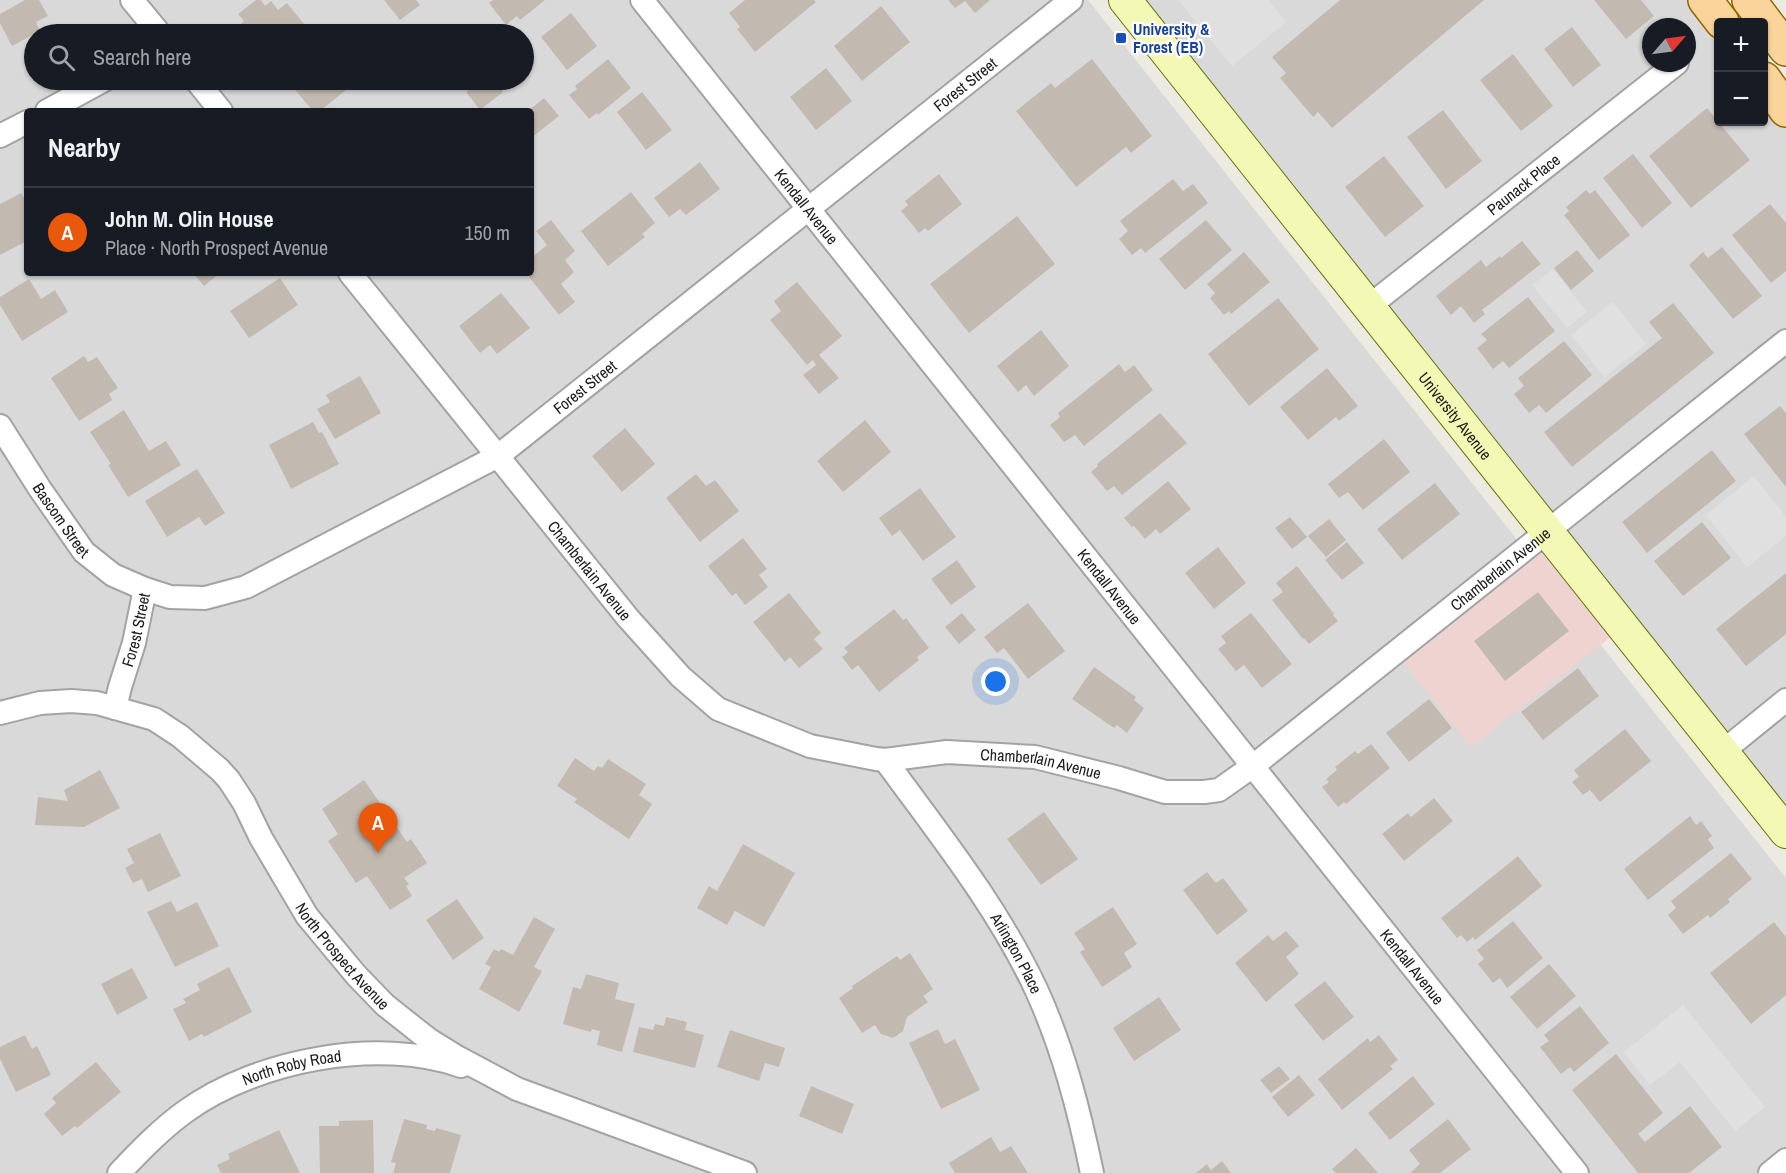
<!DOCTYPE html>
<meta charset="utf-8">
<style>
:root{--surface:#171b24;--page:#20242c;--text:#f1f3f6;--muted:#9ea1a6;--line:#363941;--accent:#ea580c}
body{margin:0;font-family:"Archivo Narrow",sans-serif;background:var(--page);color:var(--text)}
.controls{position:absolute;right:18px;top:18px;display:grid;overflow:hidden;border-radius:6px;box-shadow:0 2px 4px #0004}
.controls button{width:54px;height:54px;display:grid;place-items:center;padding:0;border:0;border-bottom:2px solid var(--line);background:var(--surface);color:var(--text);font:30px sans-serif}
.compass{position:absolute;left:1642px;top:18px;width:54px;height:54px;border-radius:50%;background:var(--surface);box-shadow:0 2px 4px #0004;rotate:62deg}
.you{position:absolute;left:996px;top:682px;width:21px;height:21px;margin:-15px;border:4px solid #fff;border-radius:50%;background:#1a73e8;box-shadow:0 0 0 9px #1a73e833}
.badge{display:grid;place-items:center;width:39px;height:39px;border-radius:50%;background:var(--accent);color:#fff;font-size:20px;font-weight:700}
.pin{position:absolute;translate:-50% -50px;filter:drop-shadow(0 2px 3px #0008)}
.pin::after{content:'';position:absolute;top:32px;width:21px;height:18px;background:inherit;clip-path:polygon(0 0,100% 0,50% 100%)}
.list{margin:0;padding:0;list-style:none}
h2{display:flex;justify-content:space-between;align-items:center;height:78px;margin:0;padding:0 24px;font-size:26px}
h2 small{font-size:20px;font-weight:400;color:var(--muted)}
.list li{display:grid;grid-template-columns:39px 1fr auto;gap:18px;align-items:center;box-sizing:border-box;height:90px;padding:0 24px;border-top:2px solid var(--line)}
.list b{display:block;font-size:22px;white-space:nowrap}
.list p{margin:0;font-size:20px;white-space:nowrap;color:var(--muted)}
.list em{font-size:20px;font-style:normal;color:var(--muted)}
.icon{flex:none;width:33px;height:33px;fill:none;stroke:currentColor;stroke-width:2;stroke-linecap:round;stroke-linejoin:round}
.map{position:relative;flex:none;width:1786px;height:1173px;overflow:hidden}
.search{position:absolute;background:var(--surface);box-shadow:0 2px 4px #0004;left:24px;top:24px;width:510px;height:66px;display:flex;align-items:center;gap:15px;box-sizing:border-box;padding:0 21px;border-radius:33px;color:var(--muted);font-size:22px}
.panel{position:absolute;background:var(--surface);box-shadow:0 2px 4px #0004;left:24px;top:108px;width:510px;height:168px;border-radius:6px}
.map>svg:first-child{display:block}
.residential{fill:#dad9d9;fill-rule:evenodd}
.commercial{fill:#efd3d1}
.parking{fill:#e0e0e0}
.building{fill:#c2bab1}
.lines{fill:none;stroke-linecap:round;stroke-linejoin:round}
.street-casing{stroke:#a3a3a3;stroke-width:26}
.secondary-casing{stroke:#617006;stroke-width:34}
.primary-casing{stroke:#926702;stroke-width:36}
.street{stroke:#fff;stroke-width:22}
.secondary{stroke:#f3f8b5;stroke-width:32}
.primary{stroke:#fad49a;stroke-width:33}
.transit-dot{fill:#1a4fb4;stroke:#fff;stroke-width:2}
.labels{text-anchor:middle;stroke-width:4.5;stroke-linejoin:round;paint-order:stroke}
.transit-label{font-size:16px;font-weight:bold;fill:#164399;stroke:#fff;text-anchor:start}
.street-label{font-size:16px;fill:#1c1c1c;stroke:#fff}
</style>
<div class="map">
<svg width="1786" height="1173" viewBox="0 0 1786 1173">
<rect width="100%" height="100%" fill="#edeae2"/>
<path class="residential" d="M0,0h1088l698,878v295h-1786zM34,34h490v46h-490zM27,111h504v162h-504z
M1125,0h580l13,22v100h46v-43l22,31v722zM1651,27h36v36h-36z"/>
<path class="commercial" d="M1548,532l75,95 -152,120 -75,-94z"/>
<path class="parking" d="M1178,0h90l18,22 -54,44z
M1553,269l34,43 -20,16 -35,-43z
M1613,302l33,42 -42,33 -33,-42z
M1754,476l32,41v19l-39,31 -41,-52z
M1683,1005l82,102 -30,24 -55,-69 -30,23 -26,-33z"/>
<path class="building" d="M25,0h14l9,16 -12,6 4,9 -28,15 -12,-23v-9z
M256,0h5l4,6 6,-5 7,9 9,-7 23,28 -5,3h-58l-7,-9 4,-4 -6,-7z
M384,0h32l4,5 -20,15z
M493,0h52l-25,20 -3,-4 -11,9 -17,-22z
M745,0h69l2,2 -61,50 -18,-23 3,-2 -11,-14z
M948,0h42l-15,13 -10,-12 -10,7z
M1340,0h144l-152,128 -14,-16 -5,5 -33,-39 6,-5 -14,-16z
M1594,0h47l13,16 -28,23z
M881,6l29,36 -48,39 -28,-35z
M571,13l26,33 -30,24 -26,-33z
M1572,27l29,38 -28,22 -29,-38z
M1513,54l40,52 -32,25 -41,-51z
M608,59l23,29 -33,27 -1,-2 -8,6 -20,-24 8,-6 -2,-3z
M1092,59l60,77 -21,17 -5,-6 -50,40 -60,-76 35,-28 4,5z
M826,68l26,33 -36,29 -26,-33z
M298,80h57l2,1 -37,30h-7l-22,-26z
M449,80h22l-15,10z
M483,80h10l10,12 -23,18 -14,-18z
M642,92l30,38 -26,20 -29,-38z
M544,98l15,18 -28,22v-27h-3z
M1707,108l43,52 -59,48 -42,-52z
M1443,110l39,51 -36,28 -39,-52z
M1633,154l39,49 -30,25 -39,-50z
M1384,156l40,50 -39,31 -40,-50z
M700,162l20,27 -34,26 -6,-6 -11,8 -15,-19z
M939,174l23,30 -34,27 -3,-3 -6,5 -18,-22 7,-6 -3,-4z
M1173,179l10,12 10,-7 15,19 -63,50 -4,-5 -9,7 -13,-16 9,-8 -8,-10z
M1586,190l4,4 5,-4 35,45 -31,25 -35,-45 5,-4 -3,-4z
M631,192l24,31 -13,11 3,3 -37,29 -27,-35z
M21,193l6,11v37l-27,14v-51z
M1770,204l16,19v48l-15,12 -39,-48z
M1017,216l38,48 -86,69 -39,-49z
M551,220l24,31 -10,9 9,12 -13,12 14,18 -16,13 -33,-42h5v-15l16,-13 -11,-14z
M1206,220l26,30 -47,40 -26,-31z
M1522,241l19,23 -59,46 3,4 -11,9 -13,-17 -10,9 -15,-19 45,-36 5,7 14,-11 1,2z
M1722,247l40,49 -29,23 -44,-54 14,-13 5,6z
M1577,250l17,21 -23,19 -17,-22z
M1244,252l26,30 -39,32 -2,-3 -5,4 -14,-17 5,-5 -8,-9z
M193,273h27l-16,13z
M280,278l18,27 -49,33 -19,-27z
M29,279l12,20 14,-9 13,22 -46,29 -22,-36v-8z
M797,282l45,54 -23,19 20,23 -20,16 -16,-19 13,-10 -3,-5 -6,5 -37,-45 11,-9 -7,-10z
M501,293l29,35 -33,26 -7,-9 -10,8 -21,-27z
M1528,297l27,34 -46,37 -6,-7 -10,8 -16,-21 10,-8 -6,-6z
M1278,298l41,51 -70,57 -41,-52z
M1673,303l41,50 -142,114 -28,-35 118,-94 -13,-16z
M1041,330l28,36 -35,30 -8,-11 -8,7 -21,-26z
M1564,341l28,34 -46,38 -7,-8 -10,8 -15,-19 10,-8 -6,-8z
M84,356l4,6 9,-5 21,31 -9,6 3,6 -33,21 -28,-43z
M1119,364l6,8 9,-7 19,25 -69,56 -9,-11 -11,7 -14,-17 10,-8 -2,-4z
M1327,368l31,38 -19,15 -3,-4 -28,23 -28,-33z
M360,376l21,37 -46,26 -18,-30 13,-7 -4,-7z
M1780,406l6,7v74l-42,-53z
M124,410l25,41 17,-10 15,24 -53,32 -20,-32 3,-1 -21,-32z
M1160,413l27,30 -65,52 -8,-9 -7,5 -16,-19 7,-6 -1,-2z
M865,420l26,32 -48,40 -26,-31z
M313,422l6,11 3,-1 17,32 -48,25 -22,-44z
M625,428l30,36 -33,28 -30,-36z
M1384,439l26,33 -47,38 -15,-18 -9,6 -11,-14z
M1712,450l24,31 -89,72 -25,-31z
M197,469l28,44 -20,13 -6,-9 -32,20 -22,-36z
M696,474l10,12 9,-6 24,31 -39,31 -34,-44z
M1168,481l23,28 -31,25 -4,-5 -11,10 -11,-13 -2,1 -8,-9z
M1435,483l25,31 -58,46 -25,-31z
M920,488l36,49 -33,24 -23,-31 -8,6 -13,-18z
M1290,517l17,20 -15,12 -17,-21z
M1329,519l17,21 -20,17 -18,-21z
M1702,522l29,36 -48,38 -29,-35z
M743,538l24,31 -8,6 9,12 -23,18 -9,-12 -4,3 -24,-30z
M1347,542l17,21 -22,17 -17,-20z
M1218,547l28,36 -32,26 -29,-36z
M957,560l19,27 -25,18 -20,-26z
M1297,566l37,48 -1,1 5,6 -29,23 -5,-6 -1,1 -31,-39 11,-8 -7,-9z
M1786,573v61l-40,32 -30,-37z
M1538,592l31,39 -64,50 -31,-40z
M789,593l32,40 -7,6 9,10 -24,19 -9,-11 -5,5 -32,-40z
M1028,603l37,48 -37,28 -24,-31 -7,5 -13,-16z
M894,609l9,11 3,-2 23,30 -12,9 2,3 -40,32 -21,-27 -6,5 -10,-13 6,-5 -4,-4z
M962,613l14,17 -17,14 -14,-17z
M1251,613l41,51 -30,24 -18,-23 -8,6 -18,-22 8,-6 -5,-7z
M1094,667l42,30 -2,3 10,8 -17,25 -10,-8 -3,3 -42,-29z
M1578,668l21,28 -56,44 -22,-28z
M1429,699l23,29 -43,34 -23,-29z
M1625,729l26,32 -51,41 -10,-12 -7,5 -11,-13 7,-5 -5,-7z
M1371,744l19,24 -44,36 -2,-2 -6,5 -16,-20 7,-5 -3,-3 11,-9 -2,-3 20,-16 3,3z
M575,758l19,13 4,-5 4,2 6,-9 38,25 -7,11 13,9 -23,35 -55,-37 3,-3 -20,-13z
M100,770l20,38 -36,19 -49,-2 3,-28 30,4 -4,-11z
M364,780l43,62 4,-3 16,24 -23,15 5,6 -3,2 6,10 -22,14 -23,-34 -11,7 -28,-42 10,-7 -16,-25z
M1434,798l19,23 -49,40 -22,-27 26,-21 3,4z
M1044,812l34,47 -37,26 -34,-46z
M1690,816l6,9 5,-4 11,15 -4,3 6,9 -66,52 -24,-31z
M160,833l21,43 -33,16 -6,-13 -9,4 -8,-15 9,-5 -7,-14z
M743,844l52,29 -31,54 -29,-16 -8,14 -30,-17 12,-22 8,5z
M1731,853l21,26 -24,20 2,3 -20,16 -2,-3 -25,19 -15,-19 8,-7 -5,-7z
M1518,856l24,30 -67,54 -2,-3 -6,5 -6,-7 -4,3 -16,-20z
M1207,872l9,11 7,-5 25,33 -31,24 -34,-45z
M457,899l27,39 -31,22 -27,-40z
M171,901l6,11 20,-10 22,44 -44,21 -28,-55z
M1113,907l24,37 -13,9 8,14 -30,20 -22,-35 5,-3 -11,-16z
M534,917l21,12 -21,38 8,4 -23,41 -40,-23 12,-22 -6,-3 9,-15 5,3 2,-3 12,6z
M1513,921l30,37 -36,30 -7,-10 -7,5 -15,-19 6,-5 -7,-9z
M1774,922l12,15v58l-35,29 -41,-51z
M1286,931l13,15 -13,11 13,17 -33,28 -31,-39 33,-28 5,6z
M910,953l23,36 -10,7 5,6 -21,15 -4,14 -10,7 -12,-4 -6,-9 -13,8 -23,-35 14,-10 -1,-2 45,-30 3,4z
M1549,964l27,32 -39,33 -27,-32z
M229,967l23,45 -48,25 -2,-3 -13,7 -16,-32 13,-6 -3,-4 17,-9 -3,-6z
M132,968l16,30 -31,17 -16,-31z
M586,974l33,9 -4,16 20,5 -13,48 -25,-7 3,-14 -8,-2 -1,3 -28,-8 10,-37 8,2z
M1325,981l29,36 -31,24 -29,-36z
M1159,997l22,33 -47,31 -21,-33z
M1580,1006l29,37 -35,29 -4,-5 -9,7 -21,-27 9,-6 -5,-6z
M666,1017l21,5 -2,8 19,5 -9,33 -62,-16 6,-25 14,3 2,-6 9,2z
M938,1029l7,15 10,-5 25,51 -39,19 -32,-66z
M730,1030l55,18 -6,19 -14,-4 -6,18 -42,-14z
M25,1035l7,14 5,-3 14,29 -35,17 -16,-33v-12z
M1379,1035l19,25 -8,6 3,3 -51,41 -24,-31 50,-41 2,4z
M1616,1054l47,59 -25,21 7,8 45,-36 32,41 -33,26h-51l-66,-83z
M96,1062l25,30 -44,36 -2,-2 -13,10 -18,-22 12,-11 -4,-5z
M1279,1066l11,13 -19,14 -11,-13z
M1299,1075l16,20 -27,22 -16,-20z
M1413,1076l22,28 -45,36 -22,-27z
M811,1086l43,18 -12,30 -43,-18z
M404,1119l23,6 -1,4 9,2 1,-3 25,7 -11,38h-57l3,-10 -5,-1z
M1448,1119l23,30 -31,24h-30l10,-9 -11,-14z
M373,1120l1,53h-54l-1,-47h20v-5z
M279,1130l21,43h-79l-4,-8 13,-6 -2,-5z
M991,1137l9,15 11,-6 17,27h-73l-6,-10z
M1356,1148l22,25h-42l-4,-4z
M1222,1161l9,12h-35l11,-9 4,6z"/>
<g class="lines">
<g class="street-casing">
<g id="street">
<path d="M132,0l28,34"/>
<path id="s1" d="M642,0l935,1173"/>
<path d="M196,80l25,31"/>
<path d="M47,111l57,-31"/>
<path d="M0,136l27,-14"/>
<path id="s2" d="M350,273l278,345 53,59 37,32 92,37 66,13 9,1 62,-8 88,5 84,21 46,14h39l15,-2 34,-24 533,-425"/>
<path id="s3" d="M1368,307l309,-244"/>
<path id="s4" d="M0,426l40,63 44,63 29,23 32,14 25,8 35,1 41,-11 252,-131 573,-456"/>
<path id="s5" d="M115,708l5,-21 14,-44 11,-54"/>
<path id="s6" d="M0,713l40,-10 31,-2 26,2 57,16 26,17 40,34 9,10 15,23 17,35 46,78 49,59 29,30 43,34 29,18 60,32 228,84"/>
<path d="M1722,752l64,-52"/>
<path id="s7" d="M885,760c54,74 112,146 151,229 27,59 43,121 56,184"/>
<path id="s8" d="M119,1173c21,-22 42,-44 67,-62 71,-51 192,-74 275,-45"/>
<path d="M1770,1173l16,-13"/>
</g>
</g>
<g class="secondary-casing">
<g id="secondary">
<path id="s9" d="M1125,0l661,832"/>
</g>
</g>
<g class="primary-casing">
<path id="primary" d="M1705,0l17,22
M1749,0l37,49
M1764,79l22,31"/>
</g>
<use href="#street" class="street"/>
<use href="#secondary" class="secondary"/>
<use href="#primary" class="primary"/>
</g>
<rect class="transit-dot" x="1115" y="32" width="12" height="12" rx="3"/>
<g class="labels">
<g class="transit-label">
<text x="1133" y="35">University &amp;<tspan x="1133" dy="18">Forest (EB)</tspan></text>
</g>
<g class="street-label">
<text dy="6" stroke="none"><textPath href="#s4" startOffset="1208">Forest Street</textPath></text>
<text dy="6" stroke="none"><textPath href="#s3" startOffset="198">Paunack Place</textPath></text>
<text dy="6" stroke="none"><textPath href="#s1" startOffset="264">Kendall Avenue</textPath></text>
<text dy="6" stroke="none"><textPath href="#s4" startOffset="722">Forest Street</textPath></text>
<text dy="6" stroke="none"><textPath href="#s9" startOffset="531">University Avenue</textPath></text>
<text dy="6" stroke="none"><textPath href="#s4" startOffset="112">Bascom Street</textPath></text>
<text dy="6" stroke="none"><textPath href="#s2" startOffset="1444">Chamberlain Avenue</textPath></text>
<text dy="6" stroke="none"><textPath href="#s2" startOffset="382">Chamberlain Avenue</textPath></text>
<text dy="6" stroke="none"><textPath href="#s1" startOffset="750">Kendall Avenue</textPath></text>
<text dy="6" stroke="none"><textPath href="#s5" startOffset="81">Forest Street</textPath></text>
<text dy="6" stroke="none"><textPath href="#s2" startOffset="904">Chamberlain Avenue</textPath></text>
<text dy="6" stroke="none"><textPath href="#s7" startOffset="234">Arlington Place</textPath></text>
<text dy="6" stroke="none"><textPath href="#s6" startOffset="465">North Prospect Avenue</textPath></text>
<text dy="6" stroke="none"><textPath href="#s1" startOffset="1236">Kendall Avenue</textPath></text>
<text dy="6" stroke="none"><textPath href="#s8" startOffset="207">North Roby Road</textPath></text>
</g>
</g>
</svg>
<div class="controls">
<button>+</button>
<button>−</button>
</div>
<svg class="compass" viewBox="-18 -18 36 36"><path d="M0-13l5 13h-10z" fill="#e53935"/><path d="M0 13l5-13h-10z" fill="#9ea1a6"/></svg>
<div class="you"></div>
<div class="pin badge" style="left:378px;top:853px">A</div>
<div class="search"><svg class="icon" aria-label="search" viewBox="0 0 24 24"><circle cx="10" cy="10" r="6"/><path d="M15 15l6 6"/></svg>Search here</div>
<section class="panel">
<h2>Nearby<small></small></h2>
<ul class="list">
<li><span class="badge">A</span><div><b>John M. Olin House</b><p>Place · North Prospect Avenue</p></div><em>150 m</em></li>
</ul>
</section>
</div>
